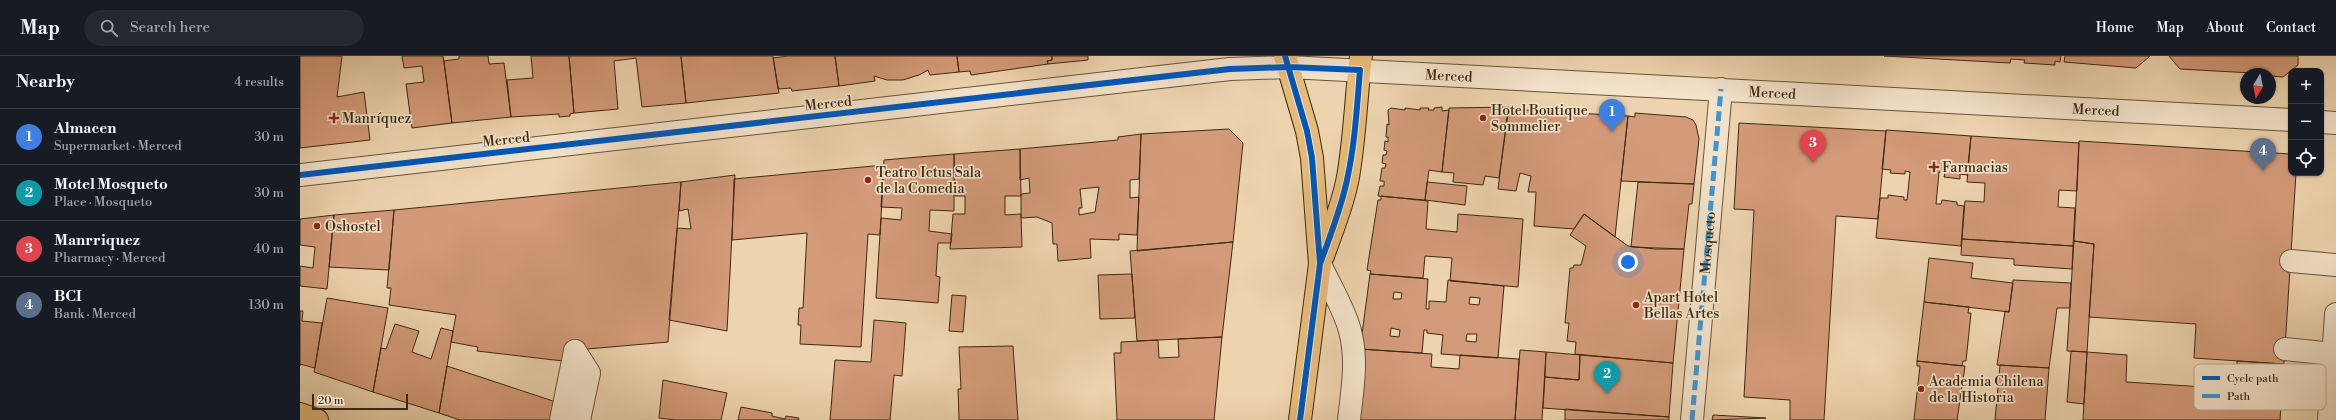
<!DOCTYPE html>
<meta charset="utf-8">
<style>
:root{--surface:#171b24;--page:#242831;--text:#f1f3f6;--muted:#9ea1a6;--line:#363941;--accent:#1a73e8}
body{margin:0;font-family:"Libre Bodoni",serif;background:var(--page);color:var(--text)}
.controls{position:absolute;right:12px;top:12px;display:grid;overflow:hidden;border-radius:8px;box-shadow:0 1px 3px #0004}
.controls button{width:36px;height:36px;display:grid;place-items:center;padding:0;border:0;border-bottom:1px solid var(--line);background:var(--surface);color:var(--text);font:20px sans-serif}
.compass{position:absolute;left:1940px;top:12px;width:36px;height:36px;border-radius:50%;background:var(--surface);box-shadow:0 1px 3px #0004;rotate:190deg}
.scale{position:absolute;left:12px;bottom:10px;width:96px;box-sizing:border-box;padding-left:4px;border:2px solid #3d2911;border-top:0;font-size:11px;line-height:14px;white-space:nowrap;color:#3d2911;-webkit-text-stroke:3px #f3e3cb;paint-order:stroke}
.you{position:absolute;left:1328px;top:206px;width:14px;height:14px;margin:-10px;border:3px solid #fff;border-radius:50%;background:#1a73e8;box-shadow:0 0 0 6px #1a73e833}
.badge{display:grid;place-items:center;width:26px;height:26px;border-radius:50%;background:var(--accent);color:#fff;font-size:13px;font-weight:700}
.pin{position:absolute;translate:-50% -33px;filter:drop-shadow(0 1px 2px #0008)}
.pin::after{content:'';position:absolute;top:21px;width:14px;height:12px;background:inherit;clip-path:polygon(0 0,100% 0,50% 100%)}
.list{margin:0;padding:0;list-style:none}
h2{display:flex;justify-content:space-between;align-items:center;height:52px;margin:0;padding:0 16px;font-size:17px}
h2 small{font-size:13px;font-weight:400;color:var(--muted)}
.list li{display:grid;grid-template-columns:26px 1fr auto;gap:12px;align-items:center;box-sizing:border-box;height:56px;padding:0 16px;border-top:1px solid var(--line)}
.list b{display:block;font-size:15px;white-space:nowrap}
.list p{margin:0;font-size:13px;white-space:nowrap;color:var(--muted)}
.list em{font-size:13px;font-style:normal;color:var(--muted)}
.icon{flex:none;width:22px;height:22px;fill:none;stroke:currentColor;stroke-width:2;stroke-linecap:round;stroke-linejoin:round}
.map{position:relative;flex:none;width:2036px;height:364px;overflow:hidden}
header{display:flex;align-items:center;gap:24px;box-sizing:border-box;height:56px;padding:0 20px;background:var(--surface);border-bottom:1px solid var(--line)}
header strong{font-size:19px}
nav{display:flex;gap:22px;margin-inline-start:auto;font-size:14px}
.search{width:280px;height:36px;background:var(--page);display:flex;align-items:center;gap:10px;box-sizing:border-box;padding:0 14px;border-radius:22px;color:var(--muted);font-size:15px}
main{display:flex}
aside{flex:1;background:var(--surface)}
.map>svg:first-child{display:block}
.building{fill:#d49b7a;stroke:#3d2911;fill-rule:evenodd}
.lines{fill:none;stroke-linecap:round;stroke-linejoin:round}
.minor-casing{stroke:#695438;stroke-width:24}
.major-casing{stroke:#3d2911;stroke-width:24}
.minor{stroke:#f3e3cb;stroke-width:22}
.major{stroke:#e6ba78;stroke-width:22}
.quiet{stroke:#3f96d3;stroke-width:5;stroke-dasharray:10 5;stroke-linecap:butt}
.cycleway-casing{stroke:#f3e3cb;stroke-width:8}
.cycleway{stroke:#0057b8;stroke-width:6}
.poi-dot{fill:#8f2418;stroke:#f3e3cb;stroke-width:1.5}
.labels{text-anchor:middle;stroke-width:3.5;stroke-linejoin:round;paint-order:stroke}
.street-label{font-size:14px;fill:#3d2911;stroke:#f3e3cb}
.poi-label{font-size:14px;fill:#3d2911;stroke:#f3e3cb;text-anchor:start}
.key{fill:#f3e3cb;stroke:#bcab93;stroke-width:1}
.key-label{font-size:11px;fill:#3d2911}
</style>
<header>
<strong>Map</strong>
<div class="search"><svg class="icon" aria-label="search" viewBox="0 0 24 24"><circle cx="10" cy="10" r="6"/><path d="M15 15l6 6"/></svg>Search here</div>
<nav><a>Home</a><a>Map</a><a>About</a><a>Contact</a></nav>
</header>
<main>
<aside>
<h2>Nearby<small>4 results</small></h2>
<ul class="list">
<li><span class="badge" style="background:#3f7fe0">1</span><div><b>Almacen</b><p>Supermarket · Merced</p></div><em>30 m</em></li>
<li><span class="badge" style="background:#0f9aa8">2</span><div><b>Motel Mosqueto</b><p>Place · Mosqueto</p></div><em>30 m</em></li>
<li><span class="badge" style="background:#e0444e">3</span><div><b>Manrriquez</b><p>Pharmacy · Merced</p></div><em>40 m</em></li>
<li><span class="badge" style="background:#5c6f8a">4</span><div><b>BCI</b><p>Bank · Merced</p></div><em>130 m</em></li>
</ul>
</aside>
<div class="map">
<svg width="2036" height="364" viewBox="0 0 2036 364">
<rect width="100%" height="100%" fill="#edd4af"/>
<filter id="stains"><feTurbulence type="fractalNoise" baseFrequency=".005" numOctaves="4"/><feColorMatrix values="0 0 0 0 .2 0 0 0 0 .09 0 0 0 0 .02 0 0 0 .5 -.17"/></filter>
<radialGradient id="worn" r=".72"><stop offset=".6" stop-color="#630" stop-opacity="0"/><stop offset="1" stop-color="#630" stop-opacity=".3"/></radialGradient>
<path class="building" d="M0,0h42l-5,41 27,-5 6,48 -70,8z
M102,0h41l9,67 -40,5 -6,-44 18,-2 -2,-16 -18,2z
M159,0h29l1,8 15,-1 7,54 -59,6 -8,-62 15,-2z
M231,0h38l5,57 -4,1v2l-11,1v-3l-48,3 -4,-37 26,-2z
M269,0h112l5,47 -44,4 -6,-49 -22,3 4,48 -44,4z
M381,0h92l6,37 -93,10z
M488,0h47l4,30 -47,5 -1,-3 -13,1 -5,-31z
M535,0h122l2,16 -29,3 -2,-5 -9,5 -16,5h-16l-13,-4 1,5 -36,5z
M657,0h95v4l-5,1 1,3 -77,11 -1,-4 -11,1z
M752,0h36v4l-40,4 -1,-3 5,-1z
M1584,0h177l-1,6 -5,-1v4l-31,-2 1,-3 -14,-1 -1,4z
M1765,0h85l-14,12 -72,-6z
M1869,0h129v9l-15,12 -13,-1v-2l-90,-5z
M1142,51v4l7,-1 -7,62 -13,-2 -4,30 -47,-4 2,-10h4v-5h-4l2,-13h3l1,-4 -4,-1 1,-8h3l1,-4 -3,-1 1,-9 3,1v-5h-2l1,-13 2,1 -1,-15 3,-2 14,2v-2l15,2v-2h9l-1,2h6v-2z
M1209,51l-10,71 -14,-2 -2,9 -30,-3 1,-9 -12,-1 7,-64z
M1208,53l120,7 -13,121 -31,-23 -10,15 -40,-3 2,-34h-8l3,-16 -11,-3 -4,18 -18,-2z
M1335,57l51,4 7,3 3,5 3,14 -5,45 -73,-3 7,-65 7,1z
M1439,67l147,8 -8,88 -42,-3 -12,204h-34v-20l-46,-3 10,-187 -20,-1z
M929,73l14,14 -10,99 -96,9 4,-117z
M1586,74l85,6 -4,39 -7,-1v5l-16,-2 1,-4 -6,-1 -3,32h5l1,-4 15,2v3l7,1 -3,40 -85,-8 4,-40h8v-3l16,2v3h3l3,-28 -5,-1v3l-15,-1 1,-3 -9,-1z
M841,78l-2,45 -9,1v18l9,-1 -2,38 -18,-1v6l-29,-1 1,19 -33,3 -1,-17h-4l-1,-21 -15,-6 -16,1v-24l9,-1 -1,-15 -9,2v-31l98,-9v-3zM799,131l-4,25 -16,3v-7h3l-2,-19z
M1671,80l108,7 -2,48 -18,-1 -1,17 17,1 -2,38 -111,-7 3,-38 19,1 1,-19 -18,-1z
M1779,85l212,13v19h5l-12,191 -90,-6 2,-34 -107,-7 5,-73 -20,-3z
M720,93l1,47h-16v19l16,-1 1,33 -72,2 3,-35h12v-18h-10l-1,-42z
M654,98v57l-24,-1 -1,21 23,3 -1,9h-13l-2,33 4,1 -2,26 -62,-5 5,-80 20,2 1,-12 -21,-1 3,-47z
M584,109l-4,70 -12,-1 -7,113 -61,-3 1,-19h-3l1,-17h4l4,-75 -75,7 2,-61z
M435,119l-8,156 -58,-11 8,-92 14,1 -3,-20 -9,2 2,-29z
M381,126l-13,160 -104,9 -1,10 -86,-10 1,-4 -27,-5 5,-27 -67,-10 2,-17h-4l7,-78z
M1127,126l40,4 -2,19 -40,-5z
M1338,126l56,2 -2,20h-3l-5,45 -53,-2z
M1081,140l47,5 -2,28 31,3 1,-18 65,5 -5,68 -68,-6 2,-23 -27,-2 -2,22 -53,-4 1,-3 -4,-1 11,-70h3z
M94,154l-5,60 -60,-3 5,-52z
M1284,158l44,32 27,3h29l-11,114 -98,-9 1,-12 -9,-1 2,-18h-4l5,-55h3l1,-3h7l5,-19 -16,-11z
M34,159l-7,74 -27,-3v-20l13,2 2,-21 -15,-2v-26z
M1662,183l111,7 -1,23 -58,-4v-6l-53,-4z
M1774,185l20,3 -7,108 -20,-1z
M933,186l-11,95 -85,4 -7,-90z
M1629,202l44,5 -2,15 42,5 -4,29 -85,-10z
M832,218l3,44 -35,1 -2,-44z
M1070,218l58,5 -2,30h3v-8l17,1 2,-22 56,6 -6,72 -57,-4 2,-19 -16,-2v-3h-3l-2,23 -62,-4zM1094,236l8,1 -1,6h-8zM1170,241l10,1 -1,7 -10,-1zM1091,272l9,2 -1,7 -9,-1zM1167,278h10l-1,8 -10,-1z
M1713,224l58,3 -1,25h-13l-8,60 -52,-3 8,-54 4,1z
M652,239l14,1 -3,36 -14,-1z
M27,242l61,10 -15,84 -59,-20z
M1624,246l45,5 -1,6h3l-5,48h-3l-1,5 -45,-5z
M0,255h3l-1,10 20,2 -7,45 -15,-4v2z
M574,264l32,3 -4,53 -8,-1 -4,45h-60l5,-60 36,2z
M95,268l24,7 -7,21 19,7 10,-31 12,3 -14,82 -66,-21 8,-44 5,1z
M922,281l-8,83h-97l-3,-67h7v-11l37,-2 1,18 20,-1 -1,-18z
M713,290l5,74h-59l-1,-31h3l-2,-42z
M1060,293l72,5 -1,13 28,2 1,-14 59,4 -4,61h-160z
M1220,294l26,2 -4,68h-27z
M1771,295l16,1 -3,52 -17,-2z
M1246,296l34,3 -1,25 -34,-3z
M1787,296l40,3 -1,27 110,7 1,-28 47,3 -4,56h-197z
M1280,299l93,8 -4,54 -126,-9 2,-31 34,3z
M1617,305l48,5 -8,54h-43l6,-54h-3z
M1700,309l49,3 -4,52h-50z
M147,310l109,36 -3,18h-93l-21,-7z
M363,324l64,13 -6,27h-45l-17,-2z
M441,351l31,6v3l13,3 1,-3 13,2 -1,2h-60z
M1265,353l104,8v3h-104z
M1413,359l53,3 -54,2z"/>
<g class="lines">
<g class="minor-casing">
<g id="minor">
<path d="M2021,66l15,1"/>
<path id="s1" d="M0,119l930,-106 59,-2 1002,53"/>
<path d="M1991,205l45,4"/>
<path d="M1020,208c10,22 24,44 30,67 8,29 2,61 -1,89"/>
<path d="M1985,293l48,5"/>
<path d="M275,295l14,22 -10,47"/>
<path d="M261,364l14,-69"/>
<path id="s2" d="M1392,364l29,-331"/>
<path d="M2029,364l7,-106"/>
</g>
</g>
<g class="major-casing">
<path id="major" d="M985,0l22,75 5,27 8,106 -20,156
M1023,200c9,-26 20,-51 25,-79 7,-40 8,-81 13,-121
M0,358l17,6"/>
</g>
<use href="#minor" class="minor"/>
<use href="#major" class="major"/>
<path class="quiet" d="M1392,364l29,-331"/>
<g class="cycleway-casing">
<path id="cycleway" d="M985,0l22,75 5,27 8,106 -20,156
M0,119l930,-106 59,-2 71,3c-3,36 -5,74 -13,110 -6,29 -17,56 -27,84"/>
</g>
<use href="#cycleway" class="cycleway"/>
</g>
<g class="poi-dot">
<path d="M32 56h4v4h4v4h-4v4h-4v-4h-4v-4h4z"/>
<circle cx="1183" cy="62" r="4"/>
<path d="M1632 105h4v4h4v4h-4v4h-4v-4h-4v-4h4z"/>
<circle cx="568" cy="124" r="4"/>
<circle cx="17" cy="170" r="4"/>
<circle cx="1336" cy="249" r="4"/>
<circle cx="1621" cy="333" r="4"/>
</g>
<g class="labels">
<g class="street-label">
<text dy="5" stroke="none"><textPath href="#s1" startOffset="1155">Merced</textPath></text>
<text dy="5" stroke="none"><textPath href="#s1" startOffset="1479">Merced</textPath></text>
<text transform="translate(528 47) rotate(-6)" y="5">Merced</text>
<text dy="5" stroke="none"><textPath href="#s1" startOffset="1803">Merced</textPath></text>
<text transform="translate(206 83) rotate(-6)" y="5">Merced</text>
<text dy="5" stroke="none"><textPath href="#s2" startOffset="178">Mosqueto</textPath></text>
</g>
<g class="poi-label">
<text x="1191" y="59">Hotel Boutique<tspan x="1191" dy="16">Sommelier</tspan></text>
<text x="42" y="67">Manríquez</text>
<text x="1642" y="116">Farmacias</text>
<text x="576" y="121">Teatro Ictus Sala<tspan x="576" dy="16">de la Comedia</tspan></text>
<text x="25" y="175">Oshostel</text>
<text x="1344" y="246">Apart Hotel<tspan x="1344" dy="16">Bellas Artes</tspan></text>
<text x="1629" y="330">Academia Chilena<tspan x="1629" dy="16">de la Historia</tspan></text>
</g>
</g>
<rect x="1894" y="308" width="132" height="46" rx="6" class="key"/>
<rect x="1902" y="320" width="18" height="4" fill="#0057b8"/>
<rect x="1902" y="338" width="18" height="4" fill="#3f96d3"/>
<g class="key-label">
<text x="1927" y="326">Cycle path</text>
<text x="1927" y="344">Path</text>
</g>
<rect width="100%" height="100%" filter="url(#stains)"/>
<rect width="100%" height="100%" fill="url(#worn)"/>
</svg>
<div class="controls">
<button>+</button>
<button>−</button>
<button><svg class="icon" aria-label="locate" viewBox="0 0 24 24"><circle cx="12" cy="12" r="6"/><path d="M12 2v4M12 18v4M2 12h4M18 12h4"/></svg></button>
</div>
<svg class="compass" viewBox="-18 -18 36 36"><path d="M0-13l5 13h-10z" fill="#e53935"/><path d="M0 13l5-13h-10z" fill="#9ea1a6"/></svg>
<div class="scale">20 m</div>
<div class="you"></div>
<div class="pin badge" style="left:1312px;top:76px;background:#3f7fe0">1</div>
<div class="pin badge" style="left:1307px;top:338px;background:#0f9aa8">2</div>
<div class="pin badge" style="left:1513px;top:107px;background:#e0444e">3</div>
<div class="pin badge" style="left:1963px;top:115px;background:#5c6f8a">4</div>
</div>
</main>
